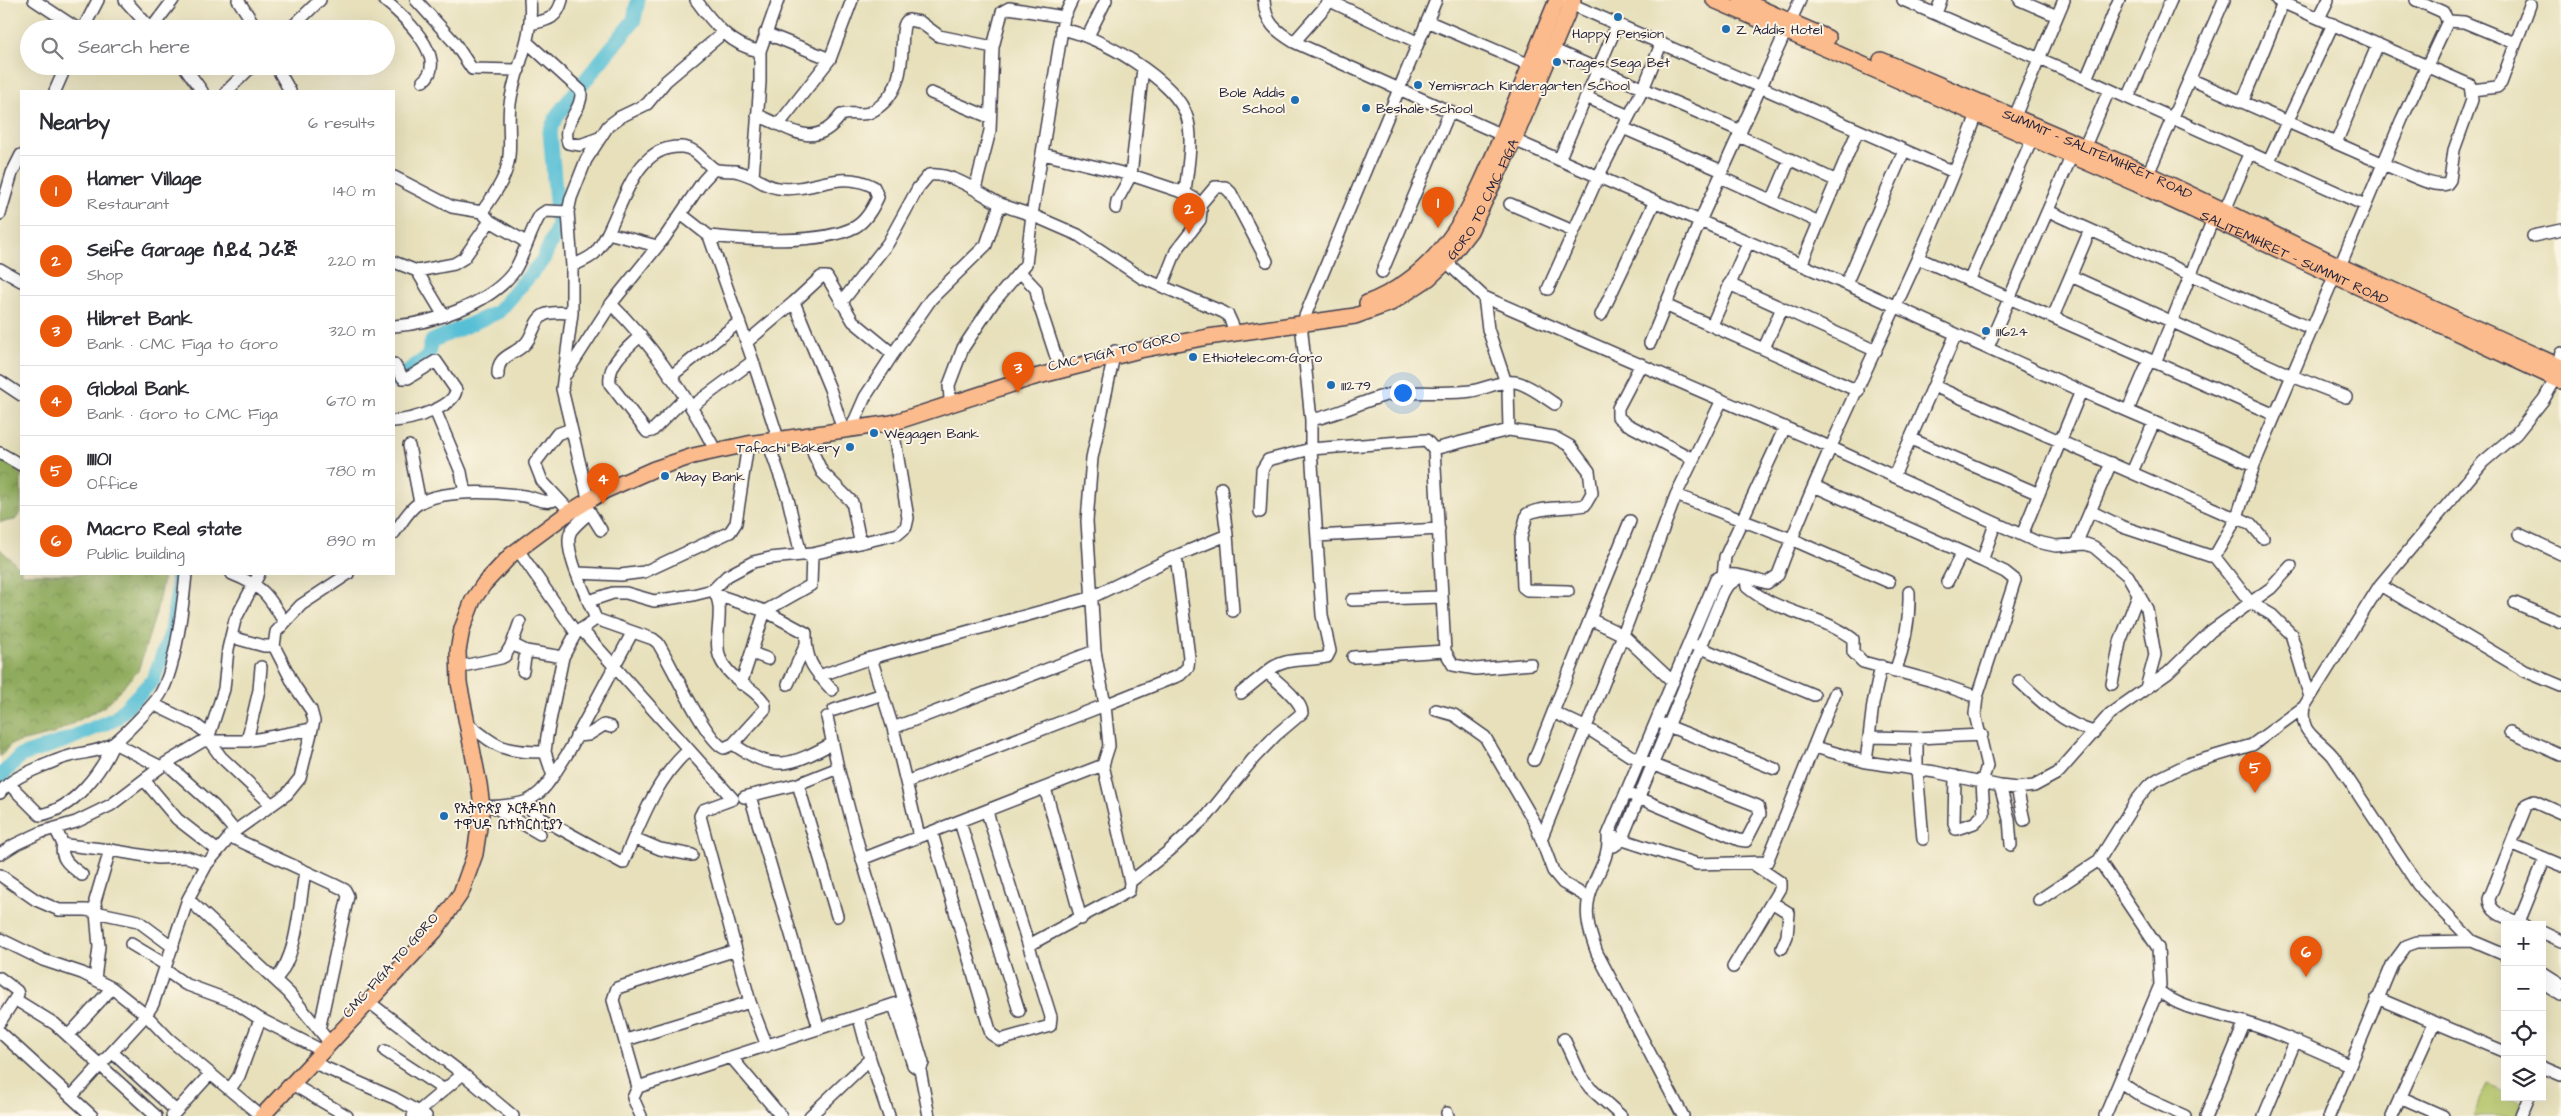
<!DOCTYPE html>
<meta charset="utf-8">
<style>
:root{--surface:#fff;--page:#f7f7f7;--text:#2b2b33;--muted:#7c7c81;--line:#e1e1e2;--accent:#ea580c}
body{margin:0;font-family:"Architects Daughter","Noto Sans Ethiopic",sans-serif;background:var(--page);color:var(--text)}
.controls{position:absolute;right:15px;bottom:15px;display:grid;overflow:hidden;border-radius:0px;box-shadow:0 5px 20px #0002}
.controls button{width:45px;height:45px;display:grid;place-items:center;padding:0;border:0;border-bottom:1px solid var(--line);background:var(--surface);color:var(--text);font:25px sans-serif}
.you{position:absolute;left:1402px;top:392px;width:18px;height:18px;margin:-12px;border:4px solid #fff;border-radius:50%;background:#1a73e8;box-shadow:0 0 0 8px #1a73e833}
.badge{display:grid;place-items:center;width:32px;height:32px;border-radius:50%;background:var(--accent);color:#fff;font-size:16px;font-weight:700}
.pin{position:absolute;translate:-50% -41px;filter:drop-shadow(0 1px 2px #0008)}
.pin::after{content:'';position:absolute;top:26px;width:18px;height:15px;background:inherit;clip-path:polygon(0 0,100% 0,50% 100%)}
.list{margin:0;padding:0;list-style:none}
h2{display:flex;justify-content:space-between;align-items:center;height:65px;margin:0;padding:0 20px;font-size:21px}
h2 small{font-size:16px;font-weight:400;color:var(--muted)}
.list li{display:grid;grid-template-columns:32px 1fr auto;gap:15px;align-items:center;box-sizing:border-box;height:70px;padding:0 20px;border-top:1px solid var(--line)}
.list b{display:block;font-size:19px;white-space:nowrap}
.list p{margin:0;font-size:16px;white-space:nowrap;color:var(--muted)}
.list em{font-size:16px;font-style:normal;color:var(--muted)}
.icon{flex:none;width:28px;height:28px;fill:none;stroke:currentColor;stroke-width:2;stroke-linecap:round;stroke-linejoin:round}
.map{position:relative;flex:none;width:2561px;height:1116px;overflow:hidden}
.search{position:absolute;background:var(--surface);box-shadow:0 5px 20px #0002;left:20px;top:20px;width:375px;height:55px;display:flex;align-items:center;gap:12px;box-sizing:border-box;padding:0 18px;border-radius:28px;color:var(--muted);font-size:19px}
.panel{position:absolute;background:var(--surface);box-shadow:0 5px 20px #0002;left:20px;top:90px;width:375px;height:485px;border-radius:0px}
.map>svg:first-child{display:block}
.green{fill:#b3c467;stroke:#6a7351}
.forest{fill:url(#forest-crowns);stroke:#58664c}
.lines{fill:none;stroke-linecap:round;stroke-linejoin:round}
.river{stroke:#57bfd5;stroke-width:15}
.minor-casing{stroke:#403e4e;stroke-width:14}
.major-casing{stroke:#403e4e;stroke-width:18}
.minor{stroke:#fff;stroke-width:11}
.major{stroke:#fbbb8c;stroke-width:15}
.poi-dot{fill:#1f6fb2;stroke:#fcf5e5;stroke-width:2}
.labels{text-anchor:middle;stroke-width:4;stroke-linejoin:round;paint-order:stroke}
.poi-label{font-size:14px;fill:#22223b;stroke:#fcf5e5;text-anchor:start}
.street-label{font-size:14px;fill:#22223b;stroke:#fcf5e5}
</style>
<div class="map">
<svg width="2561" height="1116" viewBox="0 0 2561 1116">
<defs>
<pattern id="forest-crowns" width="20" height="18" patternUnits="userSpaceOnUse" patternTransform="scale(1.25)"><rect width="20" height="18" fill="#8eaa5c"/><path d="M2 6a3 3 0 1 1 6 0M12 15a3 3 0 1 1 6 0" fill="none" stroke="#748a4d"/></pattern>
</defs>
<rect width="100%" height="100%" fill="#fcf5e5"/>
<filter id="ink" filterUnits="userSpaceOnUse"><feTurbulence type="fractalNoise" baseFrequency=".02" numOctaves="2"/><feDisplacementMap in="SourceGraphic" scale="10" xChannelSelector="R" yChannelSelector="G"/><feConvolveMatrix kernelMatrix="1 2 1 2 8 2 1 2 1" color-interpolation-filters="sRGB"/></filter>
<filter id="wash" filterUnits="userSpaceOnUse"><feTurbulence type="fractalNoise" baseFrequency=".0096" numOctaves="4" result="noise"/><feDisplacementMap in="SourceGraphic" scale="20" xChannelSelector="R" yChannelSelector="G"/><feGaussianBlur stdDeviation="1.12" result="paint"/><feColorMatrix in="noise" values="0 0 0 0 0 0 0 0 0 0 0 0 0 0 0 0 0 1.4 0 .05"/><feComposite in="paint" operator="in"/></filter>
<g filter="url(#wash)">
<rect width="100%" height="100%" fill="#e7e0bb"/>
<path class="green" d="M2487,1085l18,8v4h8l10,5 -6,14h-44z"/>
<path class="forest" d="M0,449l21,12v51l-6,8 -15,2z
M0,549l18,17 3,-1v9h143l-8,39 -18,58 -33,35 -52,28 -42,10 -11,13z"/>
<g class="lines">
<path class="river" d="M394,381l34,-24 4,-16 66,-29 45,-52 15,-34 -8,-95 8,-17 76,-94 4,-20
M0,777l20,-21 44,-15 51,-22 38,-39 19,-49 6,-43 -1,-14"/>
</g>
</g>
<g filter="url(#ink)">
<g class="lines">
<g class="minor-casing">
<path id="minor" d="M34,0l44,29
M125,0l26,29
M238,0l19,29
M384,0c17,13 67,60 39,81
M416,0l38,42 18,27 47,1
M696,0c16,22 36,47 64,51
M1264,0c1,23 12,31 30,42l208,93
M1903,0l183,79 279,126
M2020,0l37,16
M1330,1l87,41
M1564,1l390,171
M1936,14l5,-14
M2319,18l9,-18
M1427,21l103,44
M2448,21l16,1 51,21
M530,24c18,-4 27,-5 32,-24
M83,29l15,-29
M151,29l22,-29
M290,29l30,-29
M1061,29c37,6 115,51 126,88 7,23 0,53 -2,76
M765,33l65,26 22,-59
M1088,36l18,-36
M1294,42l37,-42
M528,43l53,48c2,20 -20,31 -13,52l12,2 19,-7
M1554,50l187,81
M184,66l18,25
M276,66l14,25
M2086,79l33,-79
M2190,79l205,90c14,5 38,19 52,15l3,-4 4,-30 18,-50 -2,-15 -193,-85
M2472,90l25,-3 4,-4 29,-78
M55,91l11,-25
M227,91l25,-25
M931,93l58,24
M1586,97l43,19
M2128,98l43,-98
M2243,101l41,-101
M757,115c34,13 57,37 84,0 10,-4 21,2 30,-3 46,-25 23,-84 37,-92l12,2 19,14 54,11
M2015,116l49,-116
M779,124l51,-65
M1623,128l99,43
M1739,136l98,45
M1514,140l186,81 100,-221
M2336,143l42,-99
M2085,146l24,-56
M1043,154l88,21 54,18 10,6 6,12 -1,9 -24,31 -14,35
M1559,160l58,-135
M2269,161l64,-137
M2148,174l76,-174
M394,177l58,30 30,5 8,9 36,21
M1720,177l99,45
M975,189l15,-58 3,-84 9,-35 7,-4 55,9
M1772,201l18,-42
M1510,204l63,27
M1199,206l16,-19h10l6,6 36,68
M1116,208l1,-7 14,-26 12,-107
M2225,210l25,-58
M2048,211l264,118
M482,212c8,-12 17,-23 22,-36 10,-23 3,-48 6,-72 5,-38 24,-64 20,-104
M0,214l12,-41 9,-18
M681,214l28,22 44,125
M608,233l49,13
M709,236c38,4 112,9 146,-9 11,-6 18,-19 23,-30l-4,-10c-35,-19 -61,6 -96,1 -9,-1 -17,-6 -25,-11
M2533,236l28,-6
M1441,257l43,40 348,151 205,94 19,4 30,-2 8,3 34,29 19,33 8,46 -9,33
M1918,258l357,157
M394,262l23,9 27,45
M1801,265l57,-135
M572,266c8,-4 17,-7 23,-13 27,-31 33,-109 87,-106 14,1 21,14 31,21 5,4 15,2 22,3 6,1 12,4 18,6l7,-95v-31l18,-51
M2340,266l62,-147 46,-98 -5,-9 -27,-12
M0,269l21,12
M417,271l37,-7 10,-6 26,-37
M1020,272l16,17 3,16 19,58
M1382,272l68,-161
M2071,276l221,100 54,21
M1969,281l64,-144
M1729,284l147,67
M1846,284l58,-133
M1548,289l50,-112 46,-90 17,-43
M1484,297l4,32 20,60 1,41
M794,302l27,-25h6l26,44 40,33 38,-55 55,-54 14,-41
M841,303l47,-60 30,-55 11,-13c23,-3 49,17 69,28 10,5 23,8 34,12l32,-198 8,-17
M1665,305l193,86
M1601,315l54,-114
M1305,316l131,-316
M2053,317l37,-87
M1712,325l36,-82
M394,326c37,-2 94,-22 118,-52 10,-12 18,-43 28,-59l6,-4 22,1
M641,335c-13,13 -34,28 -31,49l37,48 5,-1 32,-32
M748,341l46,-39 36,87 11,35
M1650,343l50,-122 146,63 235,107 173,74 80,-188
M1988,347l84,-192
M1764,348l18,-40
M2155,363l58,-144
M394,364l9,14h5l28,-17 20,29c-2,18 -46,30 -62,31
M1641,364l-23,44v9l7,6 68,36
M2557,365l4,-12
M566,374l45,-70
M498,375c-1,-20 15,-19 27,-31 8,-7 9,-24 19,-29 8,-4 20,-2 28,-2
M670,377l69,-55
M0,381l21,14
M1934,386l294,129 9,2 17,-52
M950,399l-1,-14 14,-37 30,-45 33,-39 6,-49 46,20 64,43 81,34 5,3 5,11
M1722,400l-46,95 115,44 98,43
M691,407l62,-46 23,71
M435,410l26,62 4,21
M2128,410l21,-49
M1311,420c26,-5 47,-17 72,-24 25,-7 61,-1 88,-5 14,-2 30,-11 44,-9 13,2 29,15 40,22
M854,422l11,-25 28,-43
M809,435l5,20 8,17 30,30 8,39
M1911,439l128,55
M768,442l20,57 13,56
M712,444c-26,-49 -61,-101 -101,-140l54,-67 38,-56 11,-12
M409,446l11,57
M1434,449l75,-19 45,7 16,9 19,25 3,22 -7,12c-19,4 -41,1 -58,9l-6,24 2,49 4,3 41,1
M0,453l21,12
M2132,472l22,-50
M1894,476l62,-142
M1814,486l168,75 13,-37
M590,500l-3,-6 -25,-105 10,-76v-47l-4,-54 3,-14 15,-38 22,-34 12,-9 27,-13 19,-23 57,-48
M586,506l15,24
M566,507l-24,-26 -7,-18 22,-29 14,-5
M2090,511l33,16 87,29 6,-2 21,-37 14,7 12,14
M590,512c-6,6 -14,12 -19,19 -10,17 18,70 25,88l57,20 5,4c13,21 48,98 66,105l9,-4 32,-35v-4c-6,-16 -35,-23 -45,-47 -8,-21 7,-50 -7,-68
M1260,512l2,-42 6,-10 43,-11v-29l-10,-97
M394,533c7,-9 12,-19 21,-27 23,-18 82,-14 109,-10 12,2 22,9 33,3
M2519,534l42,20
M1227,535l6,76
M2022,535l59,-144
M1317,536l122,-7
M2076,544l35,-81
M518,550l58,83
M2214,556l36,46 22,13 19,19 19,63
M577,573l44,2 23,-3 86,-40 6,-9 12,-79
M232,574c30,12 36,20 52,48
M259,574l-24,46 -7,29 -4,40 -16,50 13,18 50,47
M1746,578l1,9c30,26 75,28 106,52v13l10,10 66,18 48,17
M1725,582l-2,-7 2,-18 60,-130
M1947,582l15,-29
M2380,585l145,86 36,15
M717,595l48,16 41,22c-1,28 8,37 26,57
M1352,600l89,-3
M589,601l24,-8h13l28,8 39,-6 20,-5 14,-14 26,-14 17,-4 42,-4 86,-20 8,-7 2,-9 -16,-95
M2515,603l46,19
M581,629l152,170 -30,11 -3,6 50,186
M231,637l33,9h10
M512,644l8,-22
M1694,645l120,50
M1445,651l8,14 23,4 55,-5
M752,653l16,6
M871,658l22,70 26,108
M458,667l43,-9 4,-2 7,-12 14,7 37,6
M523,671l3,-20
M1895,672c10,-27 15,-52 14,-80
M819,676l52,-18 219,-60 86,-42 51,-21 -6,-47
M2019,681c22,21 45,43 75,51
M1673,682l-50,-47 53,-140
M741,684l24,-73 46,-26 1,-31
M788,684l18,-40
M2112,684l8,-42 18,-47
M1241,693l26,-21
M153,704l43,21 13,10
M834,710l49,-16
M1436,710l18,5 31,22 50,86 18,48 10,12 26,15
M1553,712l34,16 42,27 129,51 2,8 -14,27 -7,-1 -112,-47
M827,717l11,51 24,91
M468,724c32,25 36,28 77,28
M1663,724l112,45
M893,728l202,-77
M2510,732l51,23
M576,736l12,-1 16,-10 7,2
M1869,737l48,1 65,-3
M1917,738v32l6,69
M247,741l12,-51 2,-23
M733,744c42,29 57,22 100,-1
M1815,747l51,15 69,10 65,14 17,2 17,-2 24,-13 52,-59 58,-41 43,-42 60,-43 20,-22
M1534,760l56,-141
M1866,762l7,-58 8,-38
M166,763l48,43 21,25
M553,776l16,-25 63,-118
M1955,776l-1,47 2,6 18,-6 10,-9 -2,-32 5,-16 -12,-52 2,-17 38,-117 -10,-8 -23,-11
M145,781l32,38 40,31
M906,782l199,-77 -10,-54 -8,-130 5,-63 23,-107
M9,784l31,31c34,-6 61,-43 74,-72l47,24
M798,784l39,132
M2000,786l9,33 2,26
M1045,788l36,131
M2017,788l7,32
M0,793c8,-13 31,-22 45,-28 8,-3 16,-7 25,-9 14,-4 31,-4 44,-13 10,-8 41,-39 47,-50 15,-27 22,-88 25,-119
M750,796l69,233
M744,797l54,-13 40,-16
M527,802l2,6 10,9 84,46c17,-39 33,-85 66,-113
M482,807c35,-2 51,0 71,-31l-8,-24 2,-16 16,-79 13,-24 20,-14
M494,807l46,27
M960,822l59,189
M55,828l8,16 4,1 43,5 48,8 29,-1 20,7
M932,833l59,201 9,6 50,-14 1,-9 -64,-205
M1608,835l89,29 70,-2 68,-169
M229,836l104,48 12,6 3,6 -29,134
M1542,837l81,-202 -33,-16 40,-98
M634,838l26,11 32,6
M63,844c-4,15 8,22 19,31
M2511,844l50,21
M1614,846l7,-5 102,-248 4,-7 13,-9
M0,854l16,-10 26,-12 34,-10 35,-17 55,-42 37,-22h44l65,-12
M2099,860l59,88 2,37 -2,5c23,21 60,23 89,33 35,11 69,27 102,42
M0,875l36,25 23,10h27l52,11 35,26
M1130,882l39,-31 39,-36 45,-56 23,-24 26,-22c0,-13 -26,-32 -35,-41 17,-16 39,-10 60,-15l3,-6 -8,-36 -11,-166 115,-9 8,9 11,202 -92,6
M188,899l101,94 41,50
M2039,900l60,-40 37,-59 12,-15 10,-7 30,-15 64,-19 52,-38
M1773,903l16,10 -2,23 -5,12
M2519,922l26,-64
M2525,925c-13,-6 -36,-10 -36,-26l38,-95 7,-3 27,12
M2542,932l19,9
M0,939l43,21 39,13 30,15 34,27 23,24 86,72
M2472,941l-54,-56 -85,-129c-16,-19 -34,-22 -29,-49l76,-122 103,-123 33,-28 28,-35 12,-21
M131,944l35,21
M1029,945l100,-54 1,-9 -27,-117 6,-19 -4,-41 75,-30 8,-8 1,-10 -13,-101
M1733,967l47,-79v-6l-28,-19
M165,970l20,14 49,18 26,17 55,28
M2542,972l19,12
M0,978l17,13 1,3 -18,28
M95,979l4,-32 -4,-46 15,-51
M276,979c22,-24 23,-74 29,-107
M2542,983l19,12
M2377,998l128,54
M16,1000l39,24 101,92
M904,1001l19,62 -3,7 9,46
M369,1002l94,72 50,42
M894,1005l19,60 7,5
M0,1032l92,84
M68,1036l44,-48
M1564,1039l16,35 10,14 31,28
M626,1040l124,-38 17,44
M385,1051l58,38
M113,1053l63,58
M731,1057l50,59
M870,1059l19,57
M312,1062l82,36 32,18
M2542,1067l19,8
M2120,1082l21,14 44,20
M292,1084l55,32
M638,1087l-25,-87 4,-12 119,-38
M230,1089l9,-13 21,-57
M71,1097l75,-82 7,-11 35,-105 19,-35 28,-33 52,-37 13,-16 14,-57 -3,-11 -17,-25 -20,-39 2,-14 25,-27 47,-31
M2400,1097l43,19
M1447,1113l1,3
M172,1116l38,-42
M413,1116l50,-42
M641,1116l-8,-18 5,-11 266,-86 -42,-142 241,-94
M810,1116l60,-57 -11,-41
M1683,1116l-86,-163c-6,-17 -13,-36 -8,-55 5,-23 21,-37 19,-63l108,-256c14,-10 35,0 51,4l11,-8c58,-157 142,-304 199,-461
M2105,1116l53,-126
M2206,1116l39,-94
M2264,1116l31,-74
M2329,1116l63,-151 14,-19 11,-4 55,-1 33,14
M2392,1116l42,-93
M2521,1116l8,-19"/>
</g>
<g class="major-casing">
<g id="major">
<path id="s1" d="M1714,0l423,184 424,197"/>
<path d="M1741,0l87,38"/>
<path id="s2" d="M1881,60l267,114 192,92 221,101"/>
<path d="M1367,303c82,-32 109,-105 140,-180 16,-41 33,-82 50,-123"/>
<path id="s3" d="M262,1116l173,-185 26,-38 14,-39 7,-47 -3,-23 -20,-101 -1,-32 4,-22 11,-29 11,-16 27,-29 54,-40 39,-24 50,-22 39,-13 55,-12 144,-21 139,-45 109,-28 68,-13 147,-21 36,-13 38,-25 17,-16 24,-31 44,-91 59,-140"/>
</g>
</g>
<use href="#minor" class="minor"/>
<use href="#major" class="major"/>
</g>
</g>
<g class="poi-dot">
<circle cx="1618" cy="17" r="5"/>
<circle cx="1726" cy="29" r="5"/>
<circle cx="1557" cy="62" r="5"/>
<circle cx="1418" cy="85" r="5"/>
<circle cx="1295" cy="100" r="5"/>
<circle cx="1366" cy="108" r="5"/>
<circle cx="1986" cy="331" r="5"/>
<circle cx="1193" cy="357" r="5"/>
<circle cx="1331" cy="385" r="5"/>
<circle cx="874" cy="433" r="5"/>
<circle cx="850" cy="447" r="5"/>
<circle cx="665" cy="476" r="5"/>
<circle cx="444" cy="816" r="5"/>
</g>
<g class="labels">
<g class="poi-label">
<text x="1736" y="34">Z Addis Hotel</text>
<text x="1618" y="38" text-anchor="middle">Happy Pension</text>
<text x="1567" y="67">Tages Sega Bet</text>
<text x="1428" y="90">Yemisrach Kindergarten School</text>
<text x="1285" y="97" text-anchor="end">Bole Addis<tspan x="1285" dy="16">School</tspan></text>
<text x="1376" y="113">Beshale School</text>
<text x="1996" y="336">111624</text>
<text x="1203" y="362">Ethiotelecom-Goro</text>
<text x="1341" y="390">111279</text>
<text x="884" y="438">Wegagen Bank</text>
<text x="840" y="452" text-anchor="end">Tafachi Bakery</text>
<text x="675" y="481">Abay Bank</text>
<text x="454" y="813">የኢትዮጵያ ኦርቶዶክስ<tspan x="454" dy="16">ተዋህዶ ቤተክርስቲያን</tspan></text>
</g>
<g class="street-label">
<text dy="5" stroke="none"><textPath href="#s2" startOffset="236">SUMMIT - SALITEMIHRET ROAD</textPath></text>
<text dy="5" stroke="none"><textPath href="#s3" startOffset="1726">GORO TO CMC FIGA</textPath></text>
<text dy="5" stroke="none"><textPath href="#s1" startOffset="635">SALITEMIHRET - SUMMIT ROAD</textPath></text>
<text transform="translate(1114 351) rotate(-13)" y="5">CMC FIGA TO GORO</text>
<text transform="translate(390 965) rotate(-48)" y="5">CMC FIGA TO GORO</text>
</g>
</g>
</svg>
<div class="controls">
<button>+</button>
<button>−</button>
<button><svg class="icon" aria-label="locate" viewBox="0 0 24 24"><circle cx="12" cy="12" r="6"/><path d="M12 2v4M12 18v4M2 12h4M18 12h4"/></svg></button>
<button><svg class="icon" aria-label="layers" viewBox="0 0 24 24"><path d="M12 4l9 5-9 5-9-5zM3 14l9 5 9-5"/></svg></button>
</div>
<div class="you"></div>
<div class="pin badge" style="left:1438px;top:228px">1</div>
<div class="pin badge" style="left:1189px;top:234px">2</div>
<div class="pin badge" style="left:1018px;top:393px">3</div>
<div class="pin badge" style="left:603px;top:504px">4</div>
<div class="pin badge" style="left:2255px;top:793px">5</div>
<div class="pin badge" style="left:2306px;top:977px">6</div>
<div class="search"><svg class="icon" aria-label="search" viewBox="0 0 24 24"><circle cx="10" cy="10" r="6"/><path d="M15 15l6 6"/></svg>Search here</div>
<section class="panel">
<h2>Nearby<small>6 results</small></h2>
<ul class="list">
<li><span class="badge">1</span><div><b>Hamer Village</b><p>Restaurant</p></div><em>140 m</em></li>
<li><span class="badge">2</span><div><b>Seife Garage ሰይፈ ጋራጅ</b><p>Shop</p></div><em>220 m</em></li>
<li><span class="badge">3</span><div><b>Hibret Bank</b><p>Bank · CMC Figa to Goro</p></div><em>320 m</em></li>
<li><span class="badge">4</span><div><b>Global Bank</b><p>Bank · Goro to CMC Figa</p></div><em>670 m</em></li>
<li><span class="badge">5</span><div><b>111101</b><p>Office</p></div><em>780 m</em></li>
<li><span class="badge">6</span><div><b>Macro Real state</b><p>Public building</p></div><em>890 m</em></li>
</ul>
</section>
</div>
